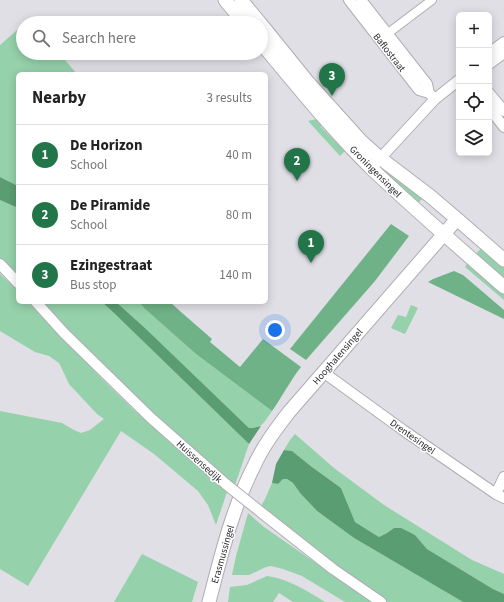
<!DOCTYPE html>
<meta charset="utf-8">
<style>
:root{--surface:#fff;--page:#f6f6f6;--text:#222;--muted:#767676;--line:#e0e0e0;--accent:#217548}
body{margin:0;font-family:"Source Sans 3",sans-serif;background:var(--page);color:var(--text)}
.controls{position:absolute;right:12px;top:12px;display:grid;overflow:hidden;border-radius:6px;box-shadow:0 2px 10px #0003}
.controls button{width:36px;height:36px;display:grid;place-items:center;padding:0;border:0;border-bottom:1px solid var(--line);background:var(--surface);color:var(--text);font:20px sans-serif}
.you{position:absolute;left:275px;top:330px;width:14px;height:14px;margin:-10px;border:3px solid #fff;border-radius:50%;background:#1a73e8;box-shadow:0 0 0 6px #1a73e833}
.badge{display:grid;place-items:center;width:26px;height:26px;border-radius:50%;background:var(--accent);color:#fff;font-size:13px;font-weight:700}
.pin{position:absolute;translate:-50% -33px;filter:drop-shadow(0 1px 2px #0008)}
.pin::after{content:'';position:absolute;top:21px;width:14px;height:12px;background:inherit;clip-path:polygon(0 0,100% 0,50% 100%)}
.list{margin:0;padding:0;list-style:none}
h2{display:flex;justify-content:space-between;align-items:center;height:52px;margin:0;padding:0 16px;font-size:17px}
h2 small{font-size:13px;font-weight:400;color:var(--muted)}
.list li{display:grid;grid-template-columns:26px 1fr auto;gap:12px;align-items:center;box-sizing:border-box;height:60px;padding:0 16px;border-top:1px solid var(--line)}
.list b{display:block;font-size:15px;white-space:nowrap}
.list p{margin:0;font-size:13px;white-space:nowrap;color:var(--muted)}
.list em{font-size:13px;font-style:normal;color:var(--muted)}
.icon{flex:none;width:22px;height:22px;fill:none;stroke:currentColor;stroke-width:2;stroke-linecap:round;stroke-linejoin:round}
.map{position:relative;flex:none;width:504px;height:602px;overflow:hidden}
.search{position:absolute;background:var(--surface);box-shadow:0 2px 10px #0003;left:16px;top:16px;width:252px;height:44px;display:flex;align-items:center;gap:10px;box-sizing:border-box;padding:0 14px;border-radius:22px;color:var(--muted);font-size:15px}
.panel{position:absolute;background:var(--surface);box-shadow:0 2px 10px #0003;left:16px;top:72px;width:252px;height:232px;border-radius:6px}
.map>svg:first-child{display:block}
.green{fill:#95d1aa}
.forest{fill:#6fb287}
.water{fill:#5a9d73}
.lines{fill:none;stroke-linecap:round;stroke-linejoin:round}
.pedestrian-casing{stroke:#aeadb4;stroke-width:10}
.minor-casing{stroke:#aeadb4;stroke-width:12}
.tertiary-casing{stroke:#aeadb4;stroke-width:15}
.pedestrian{stroke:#fff;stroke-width:8}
.minor{stroke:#fff;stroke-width:10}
.tertiary{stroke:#fff;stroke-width:13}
.minor-bridge-casing{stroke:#aeadb4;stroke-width:12;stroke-linecap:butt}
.minor-bridge{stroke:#fff;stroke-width:10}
.labels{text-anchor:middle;stroke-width:3;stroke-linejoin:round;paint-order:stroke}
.street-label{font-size:10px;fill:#2a292c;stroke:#fff}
</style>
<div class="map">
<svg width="504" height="602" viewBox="0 0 504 602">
<rect width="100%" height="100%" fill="#e0dfe6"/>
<path class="green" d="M23,25v28h36l18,21h-59v112l-18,-9v-132z
M317,119l3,2 1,6 15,15h6l5,7 -7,7 -32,-35z
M385,166l39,31 -7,7 -32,-30z
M0,200l18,8v71l-18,-20z
M483,246l21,17v20l-30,-27z
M468,262l36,31v7l-39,-33z
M0,274l18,17v11h10l75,78 33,32 91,80 -11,33 -8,-20 -10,-14 -44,-37 -33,-23 -93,155 -28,-17v-158l62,12 12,7 7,3 9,-3 14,-11 -7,-5 -28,-30 -7,-15 -3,-6 -10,-7 -14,-4 -35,-21z
M39,302h63l13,12 134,130 -15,44 -119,-109z
M116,302h23l6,7 51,45 76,57c-7,10 -10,18 -23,17l-104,-100z
M411,305l7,3 -13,26 -14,-6 7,-13 8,2z
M295,434l39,34 50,37 88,55 32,14v20l-11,-5 -66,-40 -12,-14 -21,-7 -7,5 -8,4 -24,-15 -14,-34 -29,-21 -20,-16 -8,-1 6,-10z
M283,479h4l6,4 7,10 17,18 37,27 109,64h-75l-46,-30 -81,-66 4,-7 7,-16 6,1z
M248,513l16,14 108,75h-27l-43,-26 -19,-7 -12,-3 -5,1 -17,8h-17l4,-19z
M142,554l56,28 -6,20h-78z
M267,576c22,3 40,15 58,26h-32l-14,-9 -6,9h-45l2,-15 17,-2z"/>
<path class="forest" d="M391,224l18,12 -34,45 -69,79 -16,-11z
M454,271l9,4 41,35v9l-76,-37 5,-3z
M139,302h31l11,10 31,27 -2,3 30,25 23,-28 38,28c-11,14 -19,30 -29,44l-76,-57 -51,-45z"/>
<path class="water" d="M0,177l18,9v22l-18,-8z
M102,302h14l29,26 104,100h4l8,-2 -12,18 -134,-130z
M284,450l8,1 20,16 29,21 14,34 24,15 8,-4 7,-5h7l14,7 12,14 66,40 11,5v8h-41l-109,-64 -37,-27 -17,-18 -7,-10 -6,-4h-4l-5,5 -6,-1 4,-19z"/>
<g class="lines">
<g class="pedestrian-casing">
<path id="pedestrian" d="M387,34l45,-34"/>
</g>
<g class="minor-casing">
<path id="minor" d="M349,0l70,90 10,3 6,6
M361,0l66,84 2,9
M489,53l15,-11
M489,64l15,-11
M489,93l15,18
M489,108l15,19
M376,163l59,-64 24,-19
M0,264l18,19
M36,302l28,31 87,85 76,67
M323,372l80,58 93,64 8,4
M496,494l8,-17
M267,517l66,52 48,33"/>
</g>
<g class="tertiary-casing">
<path id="tertiary" d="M225,0l19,23
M241,0l19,23
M261,24l46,57 54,60 19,17 50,38 27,23 47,41
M261,43c36,43 71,87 111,126 43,41 88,79 132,118
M209,602c12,-46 23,-93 45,-136 9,-20 22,-37 35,-54l168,-193"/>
</g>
<use href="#pedestrian" class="pedestrian"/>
<use href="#minor" class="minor"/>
<use href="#tertiary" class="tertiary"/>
<g class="minor-bridge-casing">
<path id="minor-bridge" d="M227,485l40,32"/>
</g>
<use href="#minor-bridge" class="minor-bridge"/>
</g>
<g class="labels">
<g class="street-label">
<text transform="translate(390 52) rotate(52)" y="4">Baflostraat</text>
<text transform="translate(376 171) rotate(45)" y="4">Groningensingel</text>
<text transform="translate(337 356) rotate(-49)" y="4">Hooghalensingel</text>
<text transform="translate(413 436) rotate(35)" y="4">Drentesingel</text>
<text transform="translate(200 461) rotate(42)" y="4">Huissensedijk</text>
<text transform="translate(222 554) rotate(-74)" y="4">Erasmussingel</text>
</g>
</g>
</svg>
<div class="controls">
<button>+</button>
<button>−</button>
<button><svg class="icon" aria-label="locate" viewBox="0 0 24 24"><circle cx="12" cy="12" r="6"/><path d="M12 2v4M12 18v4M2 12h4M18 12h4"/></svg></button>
<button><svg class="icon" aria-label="layers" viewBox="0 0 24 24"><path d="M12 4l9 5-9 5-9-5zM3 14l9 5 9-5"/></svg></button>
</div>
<div class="you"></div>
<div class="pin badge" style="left:311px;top:263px">1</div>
<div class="pin badge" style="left:297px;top:181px">2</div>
<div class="pin badge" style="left:332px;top:96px">3</div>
<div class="search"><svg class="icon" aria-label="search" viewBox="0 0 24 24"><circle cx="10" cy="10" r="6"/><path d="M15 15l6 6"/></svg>Search here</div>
<section class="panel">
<h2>Nearby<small>3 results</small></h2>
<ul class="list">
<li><span class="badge">1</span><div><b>De Horizon</b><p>School</p></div><em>40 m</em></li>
<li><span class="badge">2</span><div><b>De Piramide</b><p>School</p></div><em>80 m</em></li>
<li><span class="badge">3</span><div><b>Ezingestraat</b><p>Bus stop</p></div><em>140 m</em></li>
</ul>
</section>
</div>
